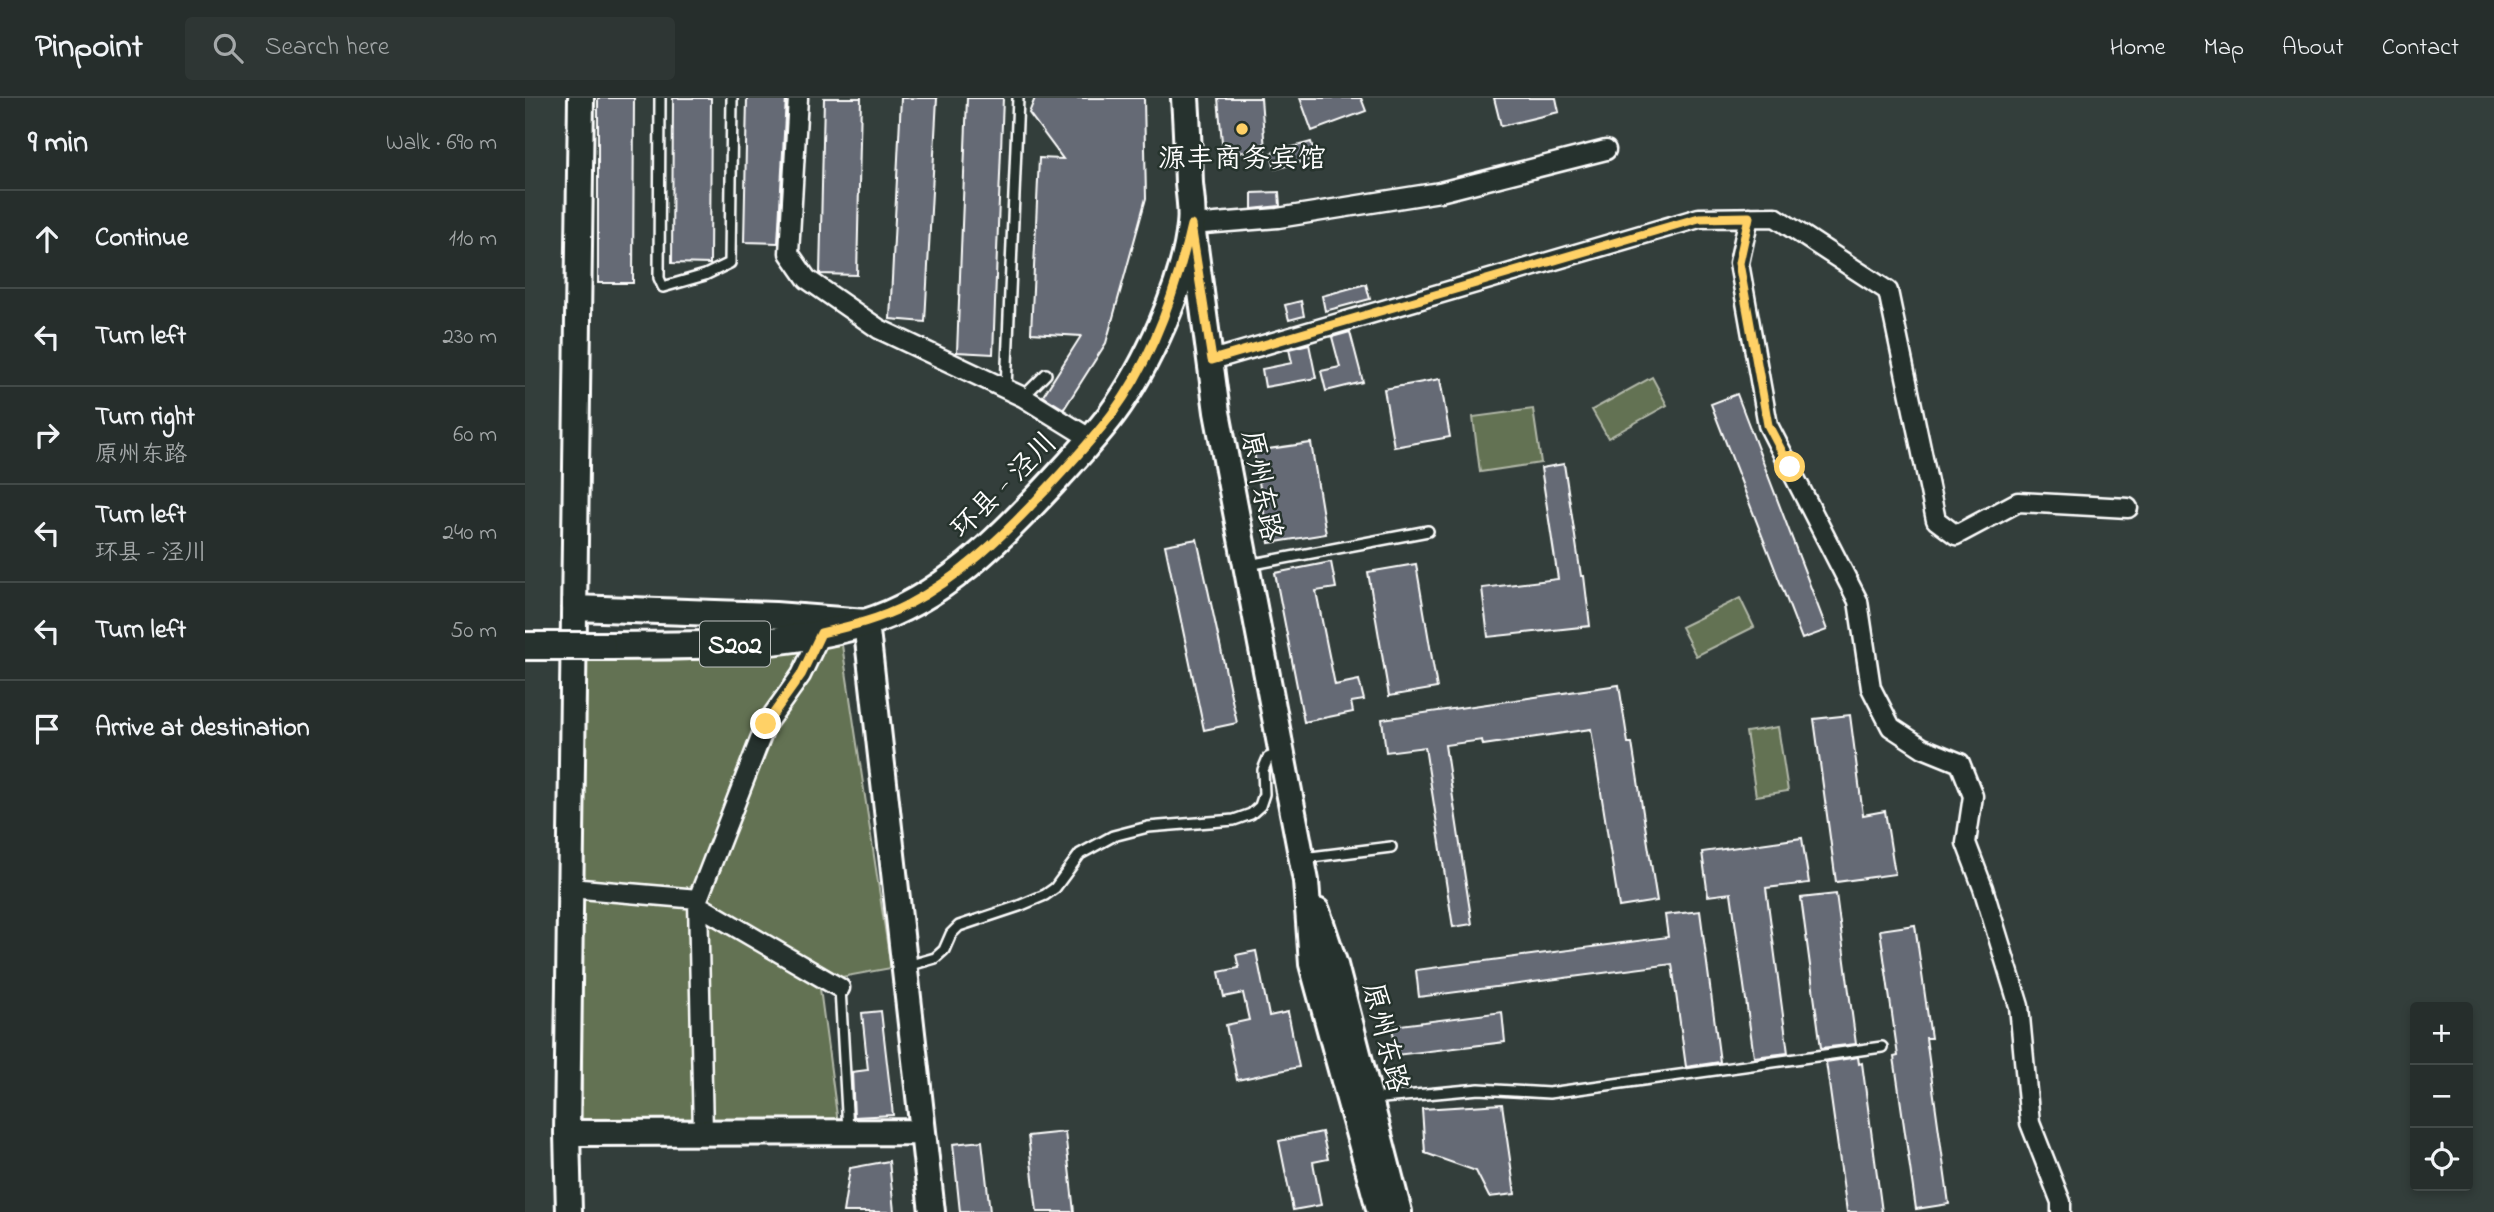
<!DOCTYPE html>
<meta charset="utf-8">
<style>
:root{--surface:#262e2c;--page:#2e3634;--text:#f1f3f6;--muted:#a4a8a9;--line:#424a48}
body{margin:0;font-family:"Indie Flower","LXGW WenKai TC",sans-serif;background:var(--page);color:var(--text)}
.controls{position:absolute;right:21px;bottom:21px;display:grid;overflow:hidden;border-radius:7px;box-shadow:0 4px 10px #0003}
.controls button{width:63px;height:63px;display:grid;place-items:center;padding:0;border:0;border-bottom:2px solid var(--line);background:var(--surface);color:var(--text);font:35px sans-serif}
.stop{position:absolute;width:21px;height:21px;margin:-16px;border:5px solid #ffd166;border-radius:50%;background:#fff}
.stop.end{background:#ffd166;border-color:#fff;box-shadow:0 2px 7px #0008}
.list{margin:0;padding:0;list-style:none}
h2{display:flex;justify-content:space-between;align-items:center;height:91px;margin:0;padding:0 28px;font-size:30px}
h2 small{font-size:23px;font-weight:400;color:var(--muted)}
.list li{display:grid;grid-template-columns:46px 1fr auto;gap:21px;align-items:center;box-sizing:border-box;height:98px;padding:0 28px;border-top:2px solid var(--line)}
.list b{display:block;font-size:26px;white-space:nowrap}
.list p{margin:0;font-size:23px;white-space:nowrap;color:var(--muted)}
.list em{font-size:23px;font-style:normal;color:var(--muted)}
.icon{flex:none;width:38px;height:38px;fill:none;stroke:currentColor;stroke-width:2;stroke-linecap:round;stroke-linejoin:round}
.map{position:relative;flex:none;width:1969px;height:1114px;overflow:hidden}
header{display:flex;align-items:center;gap:42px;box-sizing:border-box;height:98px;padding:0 35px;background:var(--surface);border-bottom:2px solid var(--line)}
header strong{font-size:33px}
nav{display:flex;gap:38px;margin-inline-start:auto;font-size:24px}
.search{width:490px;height:63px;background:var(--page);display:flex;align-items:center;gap:18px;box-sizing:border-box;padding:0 24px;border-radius:7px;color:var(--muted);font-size:26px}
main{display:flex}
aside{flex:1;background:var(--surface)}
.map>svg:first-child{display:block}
.green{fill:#647253;stroke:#b2b8a9;stroke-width:2}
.building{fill:#656a74;stroke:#fff;stroke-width:2}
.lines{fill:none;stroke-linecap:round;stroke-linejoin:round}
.lane-casing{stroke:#fff;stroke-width:14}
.street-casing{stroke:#fff;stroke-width:23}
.secondary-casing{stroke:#fff;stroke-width:30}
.primary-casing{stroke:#fff;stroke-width:32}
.lane{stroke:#26332d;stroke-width:9}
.street{stroke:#26332d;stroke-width:18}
.secondary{stroke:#26332d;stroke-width:24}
.primary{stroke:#26332d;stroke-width:26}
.primary-bridge-casing{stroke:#fff;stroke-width:32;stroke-linecap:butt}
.primary-bridge{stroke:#26332d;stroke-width:26}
.route{stroke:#ffd166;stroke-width:9}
.poi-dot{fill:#ffd166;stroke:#26332d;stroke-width:2.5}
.labels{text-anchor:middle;stroke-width:5;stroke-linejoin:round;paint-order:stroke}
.shield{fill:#26332d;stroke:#bec2c0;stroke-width:2}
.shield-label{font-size:26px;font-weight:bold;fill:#fff}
.poi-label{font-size:28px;fill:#fff;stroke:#26332d}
.street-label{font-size:28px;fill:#fff;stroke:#26332d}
</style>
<header>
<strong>Pinpoint</strong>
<div class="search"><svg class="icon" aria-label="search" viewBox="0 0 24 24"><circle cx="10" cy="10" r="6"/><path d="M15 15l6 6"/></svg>Search here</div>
<nav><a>Home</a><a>Map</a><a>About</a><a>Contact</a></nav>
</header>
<main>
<aside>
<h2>9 min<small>Walk · 690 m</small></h2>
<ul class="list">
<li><svg class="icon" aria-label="ahead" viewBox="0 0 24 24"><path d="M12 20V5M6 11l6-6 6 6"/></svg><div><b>Continue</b></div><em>110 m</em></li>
<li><svg class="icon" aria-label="left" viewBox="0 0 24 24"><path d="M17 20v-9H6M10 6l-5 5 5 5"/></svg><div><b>Turn left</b></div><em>230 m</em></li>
<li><svg class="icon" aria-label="right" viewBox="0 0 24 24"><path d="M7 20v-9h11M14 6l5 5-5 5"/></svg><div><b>Turn right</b><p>原州东路</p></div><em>60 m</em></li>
<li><svg class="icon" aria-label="left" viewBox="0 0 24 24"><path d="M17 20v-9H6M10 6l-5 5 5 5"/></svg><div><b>Turn left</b><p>环县 - 泾川</p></div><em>240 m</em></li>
<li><svg class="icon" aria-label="left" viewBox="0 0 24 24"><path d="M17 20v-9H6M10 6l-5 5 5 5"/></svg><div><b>Turn left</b></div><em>50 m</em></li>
<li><svg class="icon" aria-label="arrive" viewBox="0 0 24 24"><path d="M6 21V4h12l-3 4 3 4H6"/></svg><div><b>Arrive at destination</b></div></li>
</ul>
</aside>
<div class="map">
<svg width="1969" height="1114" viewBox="0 0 1969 1114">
<rect width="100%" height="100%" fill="#333e3b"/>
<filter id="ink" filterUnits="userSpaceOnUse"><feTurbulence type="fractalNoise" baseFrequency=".0143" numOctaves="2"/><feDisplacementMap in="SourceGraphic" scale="14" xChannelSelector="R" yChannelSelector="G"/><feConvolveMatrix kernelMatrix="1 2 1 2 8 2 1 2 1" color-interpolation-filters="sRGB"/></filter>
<g filter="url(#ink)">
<path class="green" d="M1127,279l15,28 -59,33 -16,-28z
M1008,311l8,54 -61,9 -7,-55z
M1215,500l14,29 -58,29 -15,-29z
M317,547l49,323 -72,13 19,142 -256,3 1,-467z
M1253,629l10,64 -32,5 -10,-64z"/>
<path class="building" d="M73,0h36l-1,185h-35z
M148,0h38l-1,166 -38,-1z
M222,0h39l-8,145 -34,-1z
M299,0h37l-4,177 -37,-1z
M376,0h36l-12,224 -35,-3z
M442,0h36l-10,256 -36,-2z
M510,0h109l2,100 -40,145 -42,66 -21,-13 38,-60 -50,-3 8,-175 24,1 -34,-46z
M693,0h43l4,52 -42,3z
M775,0h61l5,13 -54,20z
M969,0h62l3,14 -58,14z
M786,44l5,16 -41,11 -4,-16z
M754,94l1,14 -28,3v-16z
M841,186l4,15 -45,12 -3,-15z
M776,203l3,15 -15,4 -4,-15z
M825,234l13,50 -37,9 -5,-20 19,-4 -8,-30z
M784,246l7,34 -51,9 -3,-18 30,-6 -3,-14z
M915,281l10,58 -56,10 -10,-58z
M1212,296l90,236 -25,9 -91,-235z
M786,345l15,91 -57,9 -15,-92z
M1039,366l17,112h3l6,50 -102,11 -6,-49 76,-9 -17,-111z
M672,441l40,184 -33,7 -39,-185z
M806,464l5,26 -20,3 19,94 24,-5 5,20 -13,2 2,10 -49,10 -29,-149z
M891,466l21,124 -48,8 -21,-124z
M1094,587l9,58h4l25,158 -38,6 -28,-178 -108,16 -1,-5 -37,5 27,179 -19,3 -28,-180 -39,5 -4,-33z
M1325,617l13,100 22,-4 10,63 -59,8 -22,-163z
M1277,740l7,45 -43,5 22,165 -34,4 -23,-164 -23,3 -6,-44z
M1311,796l20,150 -35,4 -20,-150z
M1175,813l20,151 -34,5 -14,-103 -253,33 -3,-27 252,-33 -3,-22z
M1390,827l16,113h-5l23,166 -33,5 -22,-152 4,-1 -18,-126z
M731,853l13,65 19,-4 11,55 -62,13 -11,-55 23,-5 -6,-27 -19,4 -5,-25 20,-4 -3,-13z
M356,913l12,104 -39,2 -2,-45 16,-2 -6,-57z
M977,914l3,30 -109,13 -4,-29z
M1333,959l1,7 3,-1 20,149h-35l-21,-150z
M977,1006l13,90 -26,3 -13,-26 -51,-18 -3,-44z
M540,1034l9,80h-37l-9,-76z
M797,1034l6,27 -15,3 8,43 -28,5 -14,-69z
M457,1043l8,71h-30l-7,-68z
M364,1063l5,51h-51l7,-44z"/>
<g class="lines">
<g class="lane-casing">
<path id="lane" d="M135,0l-1,180 4,9 42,-12 25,-12 2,-165
M481,291l12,-291
M498,299l23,-23
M723,467l180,-34
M778,760l88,-11
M382,868l28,-8 9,-8 7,-16 8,-8 60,-20 26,-11 10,-7 25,-34 33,-18 35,-9 86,-7 17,-6 9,-8 4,-12 -1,-24 5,-12 12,-5
M315,890l8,142
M847,1001l107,-10 70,4 333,-46"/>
</g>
<g class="street-casing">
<path id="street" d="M273,0l-9,155 18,26 72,50 144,68 68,42
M1224,119l-10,46 29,162 90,176 13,87 20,39 32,21 37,15 13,33 -7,47 17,45 36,118 11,117 31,79v10
M666,127l87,-7 162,-26 166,-42
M687,262l487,-142 76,-1 113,74 48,229 20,15 62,-33 110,6
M45,790l128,11
M173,807l142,83
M178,1035l-5,-234 68,-175 35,-49 20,-42"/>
</g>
<g class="secondary-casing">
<path id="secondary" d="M668,134l24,180 89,469 6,83 68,248
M49,510l201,7 91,7 66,590
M792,813l18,54 64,247
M42,1035l356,-1
M44,1114l-2,-79 14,-1035"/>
</g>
<g class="primary-casing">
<path id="primary" d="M77,548c90,-1 175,3 263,-23 76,-23 136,-85 188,-141 20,-22 41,-44 59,-68 34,-46 74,-132 79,-189 2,-14 -1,-29 -2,-42 -1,-29 -2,-57 -4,-85"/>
</g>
<use href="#lane" class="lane"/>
<use href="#street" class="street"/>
<use href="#secondary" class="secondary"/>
<use href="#primary" class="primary"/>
<g class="primary-bridge-casing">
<path id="primary-bridge" d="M0,548h77"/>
</g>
<use href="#primary-bridge" class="primary-bridge"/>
</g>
</g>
<g class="lines" filter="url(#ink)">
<path class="route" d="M241,626l35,-49 20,-42c30,-7 59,-14 86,-28 52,-27 95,-68 135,-111 24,-26 49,-52 70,-80 41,-55 64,-123 79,-189l21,135 487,-142 50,-1 -10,46 29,162 22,42"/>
</g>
<circle class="poi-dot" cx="717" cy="31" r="7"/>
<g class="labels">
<rect class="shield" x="175" y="523.5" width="70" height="45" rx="5"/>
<g class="shield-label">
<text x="210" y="555">S202</text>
</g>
<g class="poi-label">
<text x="717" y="69">源丰商务宾馆</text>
</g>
<g class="street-label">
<text transform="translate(478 386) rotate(-45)" y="10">环县 - 泾川</text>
<text transform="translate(738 387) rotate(79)" y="10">原州东路</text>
<text transform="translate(862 939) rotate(76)" y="10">原州东路</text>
</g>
</g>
</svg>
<div class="controls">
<button>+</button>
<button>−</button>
<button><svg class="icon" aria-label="locate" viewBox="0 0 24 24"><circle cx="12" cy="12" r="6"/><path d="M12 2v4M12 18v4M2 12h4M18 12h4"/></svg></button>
</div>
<div class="stop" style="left:1265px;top:369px"></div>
<div class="stop end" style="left:241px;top:626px"></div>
</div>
</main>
